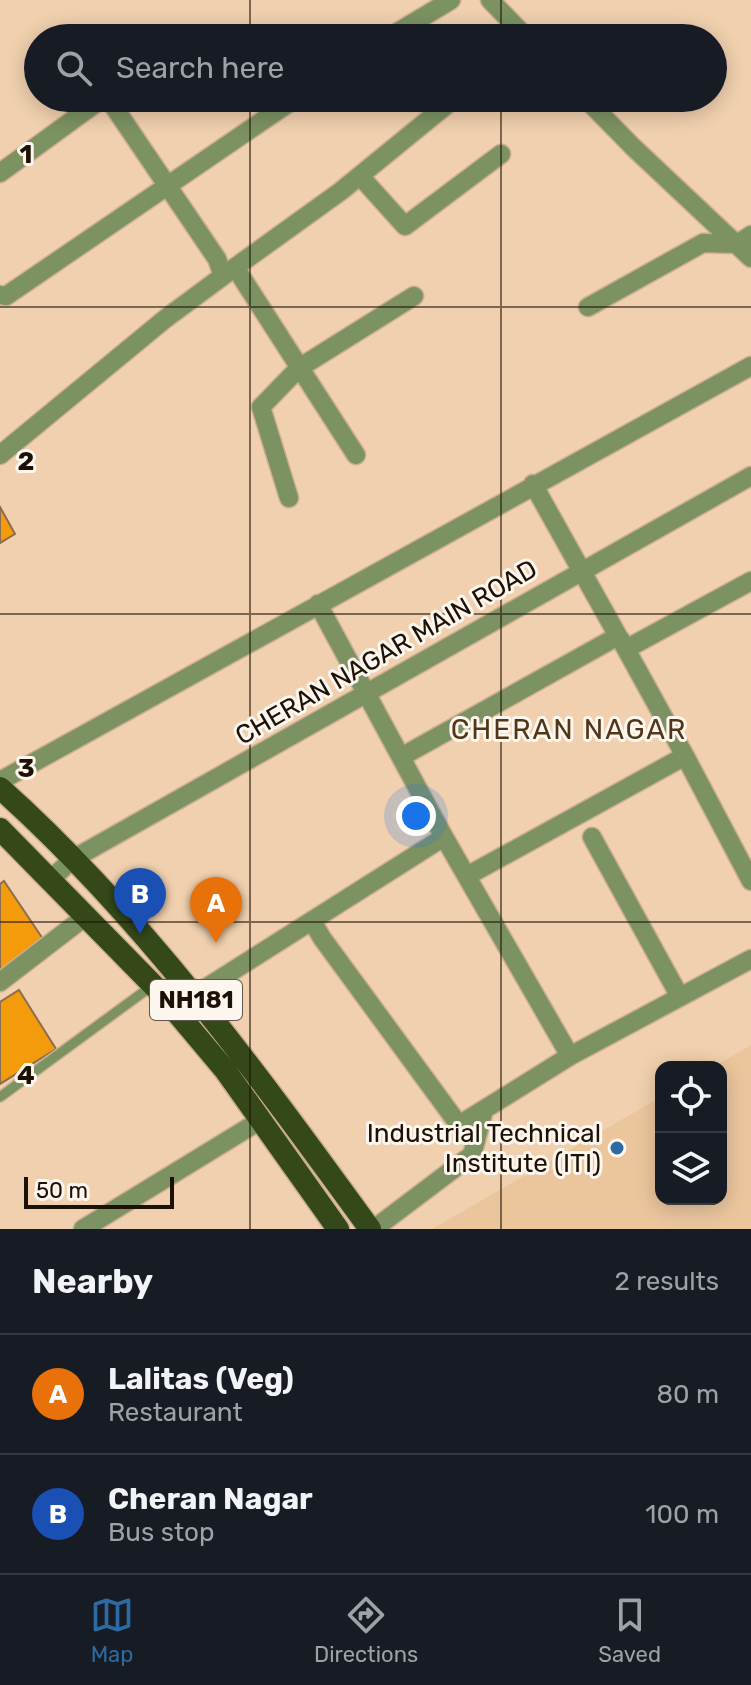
<!DOCTYPE html>
<style>
:root{--surface:#171b24;--page:#242831;--text:#f1f3f6;--muted:#9ea1a6;--line:#363941;--accent:#2d6aa2}
body{margin:0;font-family:Rubik,sans-serif;background:var(--page);color:var(--text)}
.controls{position:absolute;right:24px;bottom:24px;display:grid;overflow:hidden;border-radius:16px;box-shadow:0 4px 20px #0003}
.controls button{width:72px;height:72px;display:grid;place-items:center;padding:0;border:0;border-bottom:2px solid var(--line);background:var(--surface);color:var(--text);font:40px sans-serif}
.scale{position:absolute;left:24px;bottom:20px;width:150px;box-sizing:border-box;padding-left:8px;border:4px solid #1c1105;border-top:0;font-size:22px;line-height:28px;white-space:nowrap;color:#1c1105;-webkit-text-stroke:6px #fdf6ef;paint-order:stroke}
.you{position:absolute;left:416px;top:816px;width:28px;height:28px;margin:-20px;border:6px solid #fff;border-radius:50%;background:#1a73e8;box-shadow:0 0 0 12px #1a73e833}
.badge{display:grid;place-items:center;width:52px;height:52px;border-radius:50%;background:var(--accent);color:#fff;font-size:26px;font-weight:700}
.pin{position:absolute;translate:-50% -66px;filter:drop-shadow(0 2px 4px #0008)}
.pin::after{content:'';position:absolute;top:42px;width:28px;height:24px;background:inherit;clip-path:polygon(0 0,100% 0,50% 100%)}
.list{margin:0;padding:0;list-style:none}
h2{display:flex;justify-content:space-between;align-items:center;height:104px;margin:0;padding:0 32px;font-size:34px}
h2 small{font-size:26px;font-weight:400;color:var(--muted)}
.list li{display:grid;grid-template-columns:52px 1fr auto;gap:24px;align-items:center;box-sizing:border-box;height:120px;padding:0 32px;border-top:2px solid var(--line)}
.list b{display:block;font-size:30px;white-space:nowrap}
.list p{margin:0;font-size:26px;white-space:nowrap;color:var(--muted)}
.list em{font-size:26px;font-style:normal;color:var(--muted)}
.icon{flex:none;width:44px;height:44px;fill:none;stroke:currentColor;stroke-width:2;stroke-linecap:round;stroke-linejoin:round}
.map{position:relative;flex:none;width:751px;height:1229px;overflow:hidden}
.search{position:absolute;background:var(--surface);box-shadow:0 4px 20px #0003;left:24px;right:24px;top:24px;height:88px;display:flex;align-items:center;gap:20px;box-sizing:border-box;padding:0 28px;border-radius:44px;color:var(--muted);font-size:30px}
.sheet{height:344px;background:var(--surface)}
nav{display:flex;justify-content:space-around;align-items:center;box-sizing:border-box;height:112px;border-top:2px solid var(--line);background:var(--surface);font-size:22px;color:var(--muted)}
nav a{display:grid;justify-items:center;gap:4px}
nav .on{color:var(--accent)}
.map>svg:first-child{display:block}
.built{fill:#ebc69d}
.building{fill:#f49b0c;stroke:#8b6e4f;stroke-width:2}
.lines{fill:none;stroke-linecap:round;stroke-linejoin:round}
.service-casing{stroke:#caae90;stroke-width:12}
.minor-casing{stroke:#caae90;stroke-width:21}
.trunk-casing{stroke:#caae90;stroke-width:25}
.service{stroke:#7c9262;stroke-width:9}
.minor{stroke:#7c9262;stroke-width:18}
.trunk{stroke:#344819;stroke-width:22}
.grid{fill:none;stroke:#1c1105;stroke-width:2;stroke-opacity:0.55}
.poi-dot{fill:#2d6aa2;stroke:#fdf6ef;stroke-width:3}
.labels{text-anchor:middle;stroke-width:6;stroke-linejoin:round;paint-order:stroke}
.shield{fill:#fdf6ef;stroke:#60564b;stroke-width:2}
.shield-label{font-size:24px;font-weight:bold;fill:#1c1105}
.street-label{font-size:26px;fill:#1c1105;stroke:#fdf6ef}
.poi-label{font-size:26px;fill:#1c1105;stroke:#fdf6ef;text-anchor:end}
.neighbourhood-label{font-size:28px;letter-spacing:2px;fill:#503617;stroke:#fdf6ef}
.grid-label{font-size:26px;text-anchor:middle;font-weight:bold;fill:#1c1105;stroke:#fdf6ef;stroke-width:6;stroke-linejoin:round;paint-order:stroke}
</style>
<div class="map">
<svg width="751" height="1229" viewBox="0 0 751 1229">
<rect width="100%" height="100%" fill="#f0d0ae"/>
<path class="built" d="M751,1045v184h-319l229,-132v102h60v-132h-8z"/>
<path class="building" d="M0,507l15,27 -15,9z
M4,881l43,64 -47,32v-93z
M19,990l37,59 -56,35v-82z"/>
<g class="lines">
<g class="service-casing">
<path id="service" d="M0,1097l153,-112"/>
</g>
<g class="minor-casing">
<path id="minor" d="M490,0l37,38
M388,38l63,-38
M585,98l48,49 118,111
M0,173l103,-75
M360,176l45,50 96,-72
M235,267l121,188
M223,276l118,-85 114,-93
M0,295l6,1 290,-198
M588,307l115,-64 34,1 14,-9
M0,455l165,-136 58,-43 -6,-17 -109,-161
M289,498l-28,-91 38,-39 115,-72
M318,604l126,233
M621,640l64,116
M626,649l125,-68
M401,757l217,-121 -85,-152
M0,781l751,-415
M592,837l88,160
M467,876l218,-120 66,125
M51,879l22,-20 678,-383
M312,921l10,17 137,187 111,-69
M0,982l86,-66
M193,996l251,-159 126,219 181,-97
M83,1229l178,-109
M374,1229l98,-74 12,-45"/>
</g>
<g class="trunk-casing">
<path id="trunk" d="M0,788c143,128 258,287 370,441
M0,829l157,160 68,81 113,159"/>
</g>
<use href="#service" class="service"/>
<use href="#minor" class="minor"/>
<use href="#trunk" class="trunk"/>
</g>
<path class="grid" d="M250,0v38M501,0v38M250,98v1131M501,98v1131M0,307h751M0,614h751M0,922h751"/>
<circle class="poi-dot" cx="617" cy="1148" r="8"/>
<g class="labels">
<rect class="shield" x="150" y="980" width="92" height="40" rx="6"/>
<g class="shield-label">
<text x="196" y="1008">NH181</text>
</g>
<g class="street-label">
<text transform="translate(386 652) rotate(-30)" y="9">CHERAN NAGAR MAIN ROAD</text>
</g>
<g class="poi-label">
<text x="601" y="1142">Industrial Technical<tspan x="601" dy="30">Institute (ITI)</tspan></text>
</g>
<g class="neighbourhood-label">
<text x="569" y="739">CHERAN NAGAR</text>
</g>
</g>
<g class="grid-label">
<text x="26" y="163">1</text>
<text x="26" y="470">2</text>
<text x="26" y="777">3</text>
<text x="26" y="1084">4</text>
</g>
</svg>
<div class="controls">
<button><svg class="icon" aria-label="locate" viewBox="0 0 24 24"><circle cx="12" cy="12" r="6"/><path d="M12 2v4M12 18v4M2 12h4M18 12h4"/></svg></button>
<button><svg class="icon" aria-label="layers" viewBox="0 0 24 24"><path d="M12 4l9 5-9 5-9-5zM3 14l9 5 9-5"/></svg></button>
</div>
<div class="scale">50 m</div>
<div class="you"></div>
<div class="pin badge" style="left:216px;top:943px;background:#e8710a">A</div>
<div class="pin badge" style="left:140px;top:934px;background:#1a4fb4">B</div>
<div class="search"><svg class="icon" aria-label="search" viewBox="0 0 24 24"><circle cx="10" cy="10" r="6"/><path d="M15 15l6 6"/></svg>Search here</div>
</div>
<section class="sheet">
<h2>Nearby<small>2 results</small></h2>
<ul class="list">
<li><span class="badge" style="background:#e8710a">A</span><div><b>Lalitas (Veg)</b><p>Restaurant</p></div><em>80 m</em></li>
<li><span class="badge" style="background:#1a4fb4">B</span><div><b>Cheran Nagar</b><p>Bus stop</p></div><em>100 m</em></li>
</ul>
</section>
<nav>
<a class="on"><svg class="icon" aria-label="map" viewBox="0 0 24 24"><path d="M3 6l6-2 6 2 6-2v14l-6 2-6-2-6 2zM9 4v14M15 6v14"/></svg>Map</a>
<a><svg class="icon" aria-label="directions" viewBox="0 0 24 24"><path d="M12 3l9 9-9 9-9-9zM9 14v-3h6M13 9l2 2-2 2"/></svg>Directions</a>
<a><svg class="icon" aria-label="saved" viewBox="0 0 24 24"><path d="M7 4h10v16l-5-4-5 4z"/></svg>Saved</a>
</nav>
